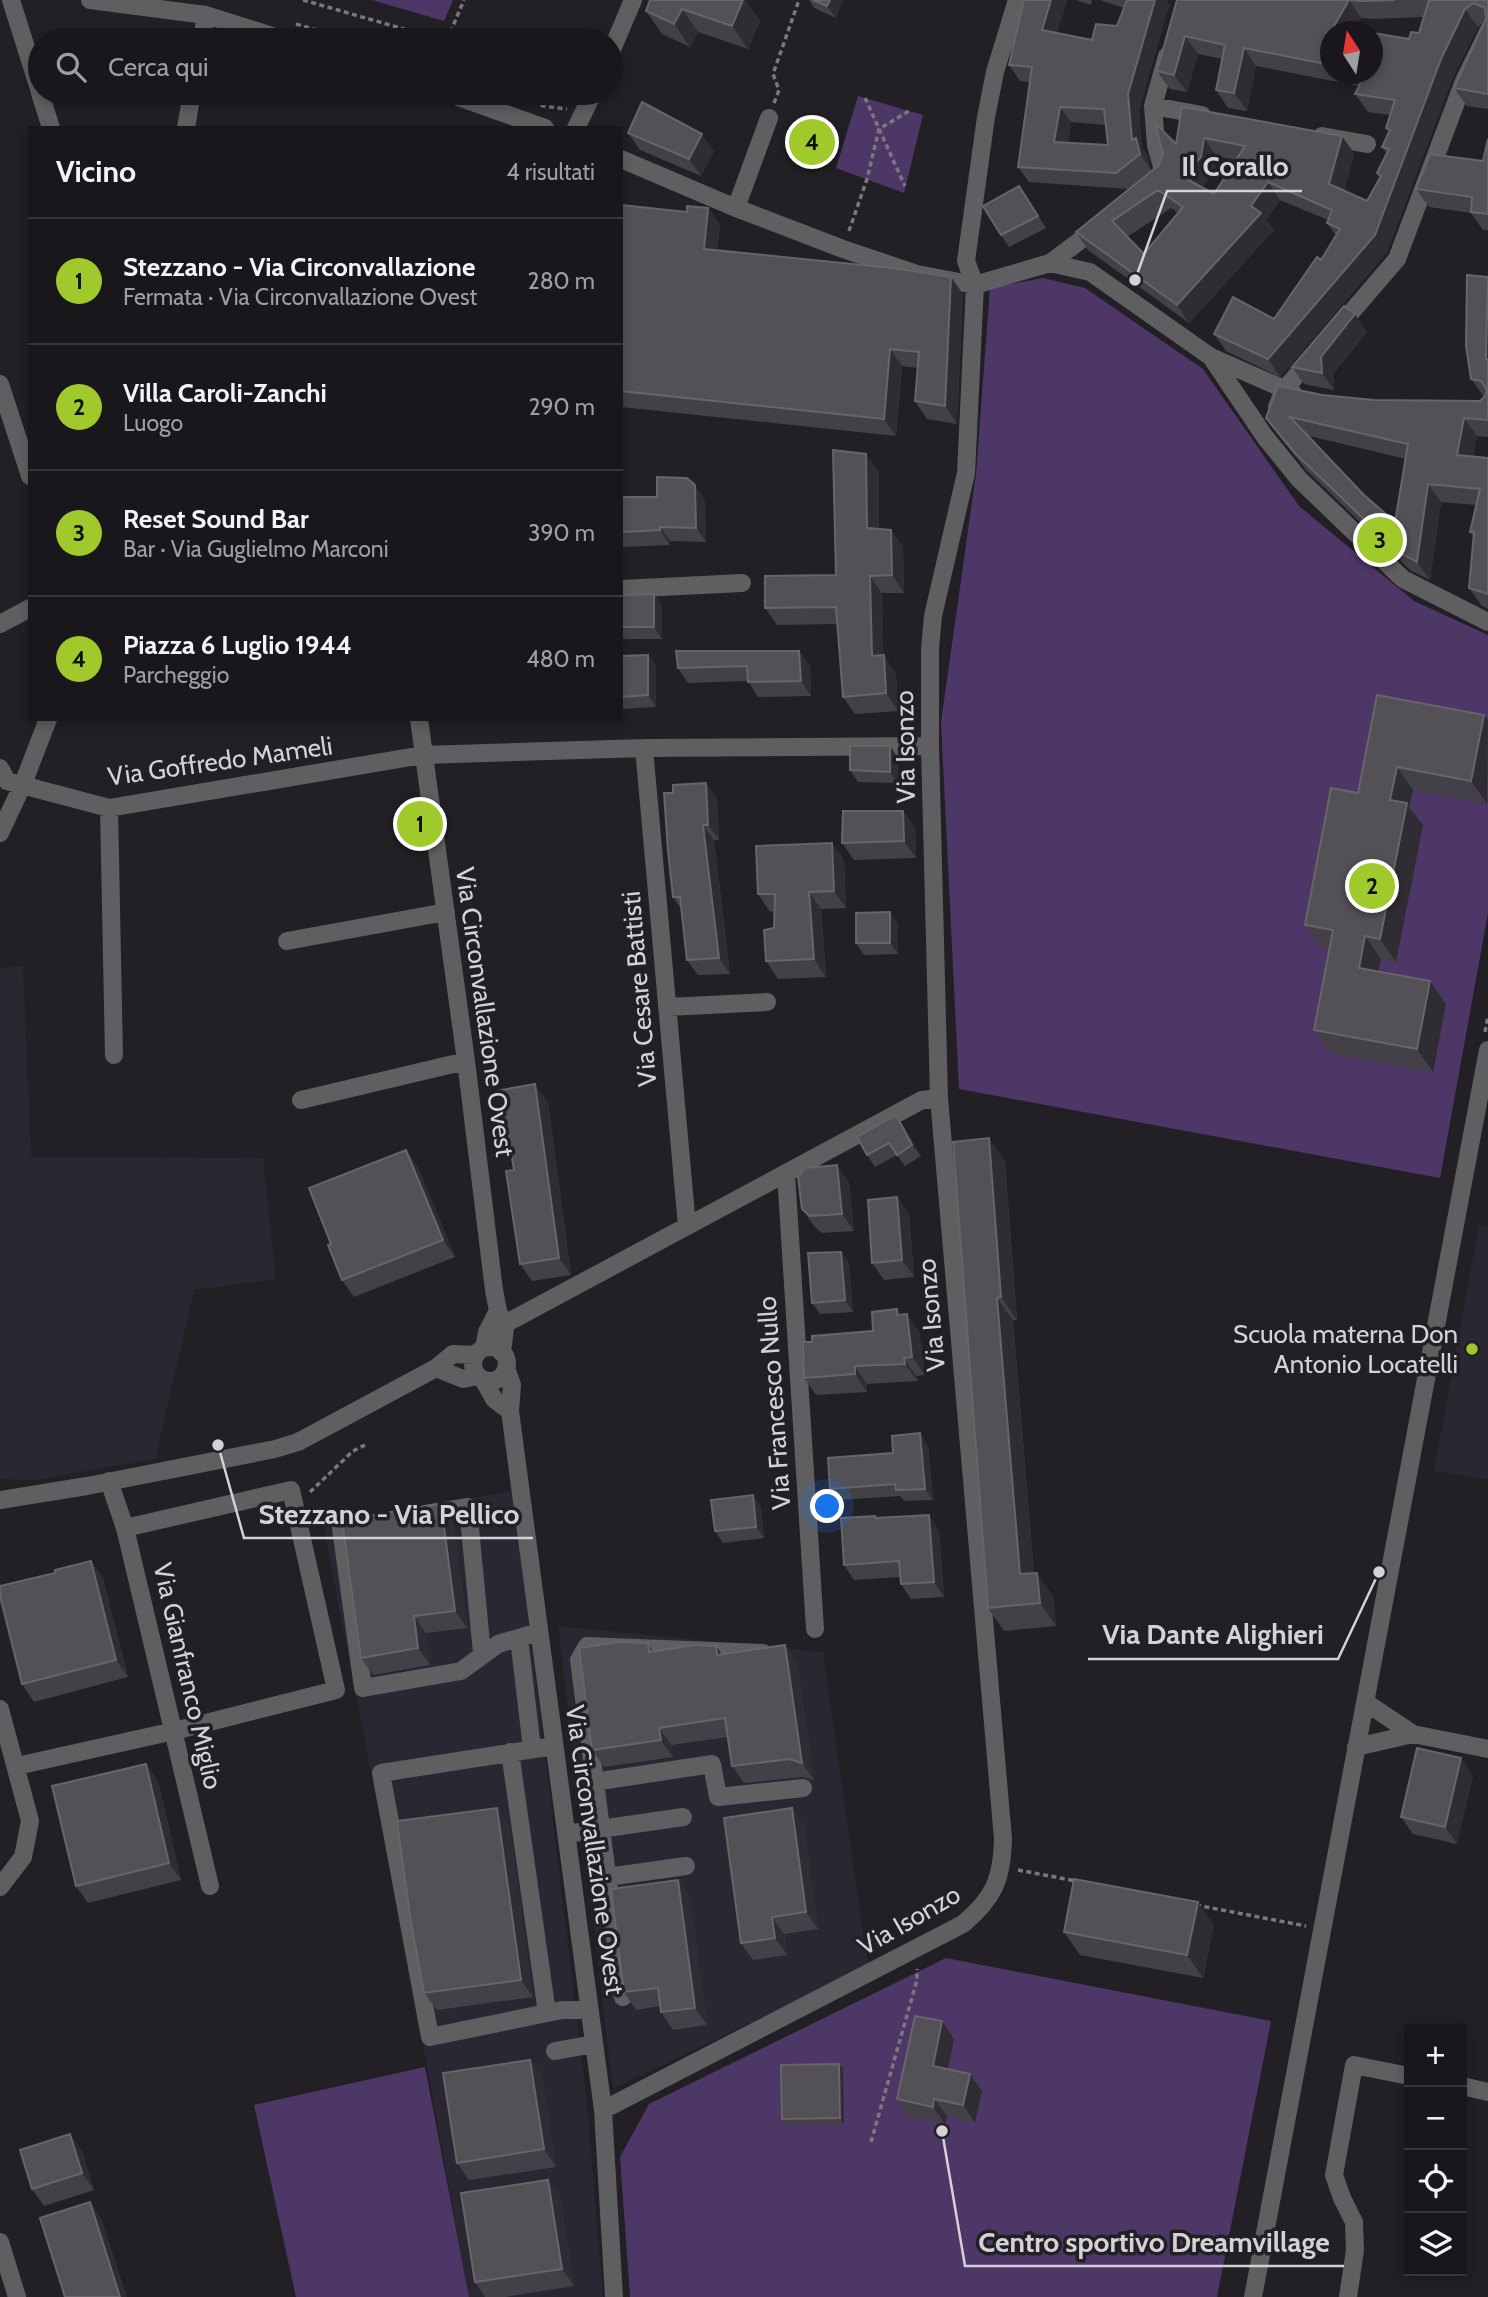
<!DOCTYPE html>
<html lang="it">
<meta charset="utf-8">
<style>
:root{--surface:#1a171c;--page:#272429;--text:#f1f3f6;--muted:#9f9fa3;--line:#38363b;--accent:#a0c92b}
body{margin:0;font-family:Cabin,sans-serif;background:var(--page);color:var(--text)}
.controls{position:absolute;right:21px;bottom:21px;display:grid;overflow:hidden;border-radius:0px;box-shadow:0 4px 10px #0003}
.controls button{width:63px;height:63px;display:grid;place-items:center;padding:0;border:0;border-bottom:2px solid var(--line);background:var(--surface);color:var(--text);font:35px sans-serif}
.compass{position:absolute;left:1320px;top:21px;width:63px;height:63px;border-radius:50%;background:var(--surface);box-shadow:0 4px 10px #0003;rotate:348deg}
.you{position:absolute;left:828px;top:1507px;width:24px;height:24px;margin:-18px;border:5px solid #fff;border-radius:50%;background:#1a73e8;box-shadow:0 0 0 10px #1a73e833}
.badge{display:grid;place-items:center;width:46px;height:46px;border-radius:50%;background:var(--accent);color:#111;font-size:23px;font-weight:700}
.pin{position:absolute;translate:-50% -50%;border:4px solid #fff;box-shadow:0 2px 7px #0006}
.list{margin:0;padding:0;list-style:none}
h2{display:flex;justify-content:space-between;align-items:center;height:91px;margin:0;padding:0 28px;font-size:30px}
h2 small{font-size:23px;font-weight:400;color:var(--muted)}
.list li{display:grid;grid-template-columns:46px 1fr auto;gap:21px;align-items:center;box-sizing:border-box;height:126px;padding:0 28px;border-top:2px solid var(--line)}
.list b{display:block;font-size:26px;white-space:nowrap}
.list p{margin:0;font-size:23px;white-space:nowrap;color:var(--muted)}
.list em{font-size:23px;font-style:normal;color:var(--muted)}
.icon{flex:none;width:38px;height:38px;fill:none;stroke:currentColor;stroke-width:2;stroke-linecap:round;stroke-linejoin:round}
.map{position:relative;flex:none;width:1488px;height:2297px;overflow:hidden}
.search{position:absolute;background:var(--surface);box-shadow:0 4px 10px #0003;left:28px;top:28px;width:595px;height:77px;display:flex;align-items:center;gap:18px;box-sizing:border-box;padding:0 24px;border-radius:38px;color:var(--muted);font-size:26px}
.panel{position:absolute;background:var(--surface);box-shadow:0 4px 10px #0003;left:28px;top:126px;width:595px;height:595px;border-radius:0px}
.map>svg:first-child{display:block}
.built{fill:#2b2732}
.green{fill:#4d3767}
.lines{fill:none;stroke-linecap:round;stroke-linejoin:round}
.path{stroke:#7b787d;stroke-width:3.5;stroke-dasharray:5 3.5;stroke-linecap:butt}
.minor{stroke:#5f5e61;stroke-width:18}
.wall{fill:#434147;fill-rule:evenodd}
.shaded-wall{fill:#2f2d33}
.building{fill:#535156;stroke:#67656a;stroke-width:2;fill-rule:evenodd}
.poi-dot{fill:#a0c92b;stroke:#221f25;stroke-width:2.5}
.labels{text-anchor:middle;stroke-width:7;stroke-linejoin:round;paint-order:stroke}
.street-label{font-size:26px;fill:#d4d2d6;stroke:#221f25}
.poi-label{font-size:26px;fill:#d4d2d6;stroke:#221f25;text-anchor:end}
.leader{fill:none;stroke:#d4d2d6;stroke-width:2.5}
.callout-dot{fill:#d4d2d6;stroke:#221f25;stroke-width:2.5}
.callout-label{font-size:28px;text-anchor:middle;font-weight:bold;fill:#d4d2d6;stroke:#221f25;stroke-width:7;stroke-linejoin:round;paint-order:stroke}
</style>
<div class="map">
<svg width="1488" height="2297" viewBox="0 0 1488 2297">
<rect width="100%" height="100%" fill="#221f25"/>
<path class="built" d="M23,966l8,191 232,1 13,121 -82,11 -39,169 -120,21 -35,-1v-511z
M1479,1225l9,2v253l-54,-9z
M513,1491l74,611 16,195h-134l-61,-336 -85,-436z
M558,1626l265,26 45,314 -255,123z"/>
<path class="green" d="M372,0h81l-9,21z
M858,96l65,19 -19,78 -68,-25z
M1043,278l42,10 118,81 96,137 115,95 74,34v278l-48,265 -481,-89 -18,-367 35,-248 14,-186z
M946,1958l325,63 -54,276h-587l-10,-140 29,-53z
M425,2067l44,230h-173l-42,-192z"/>
<g class="lines">
<path class="path" d="M303,0l139,40
M296,24l55,16
M447,40l17,-40
M509,93l34,13 24,3
M865,98l40,88
M774,103l5,-13 -6,-16 26,-74
M849,231l18,-52 12,-50 30,-18
M1485,1032l3,-15
M310,1492l43,-41 12,-6
M1018,1870l58,11
M1196,1905l110,21
M871,2142l46,-162v-11"/>
<path class="minor" d="M11,0l29,92
M90,0l116,15 79,25
M202,40l4,-25
M611,52l22,-52
M40,93l11,35
M447,93l98,35
M1153,106l49,9
M186,128l6,-35
M576,128l17,-35
M1322,136l45,8
M621,159l115,49 107,41 74,25 58,11 75,-22 40,9 121,85 54,80 34,42 104,100 85,43
M1158,179l6,-5 -8,-29 -3,-39 14,-50
M736,208l33,-90
M1050,263l51,-38
M1336,330l61,-71 67,-178 24,-49
M1211,357l82,36
M0,384l30,92
M1277,407l7,-17 29,-34
M621,589l121,-6
M0,624l30,-16
M419,719l47,342 28,229 4,21 7,17 -3,25
M644,748l43,478
M0,768l7,13 102,27 314,-53 221,-7 286,-2
M109,808l5,247
M0,833l23,-49 25,-65
M287,941l159,-29
M667,1007l100,-5
M301,1100l165,-39
M786,1174l29,455
M503,1325l419,-225 17,-2
M473 1364a17 17 0 1 1 34 0a17 17 0 1 1-34 0Z
M484,1348l3,-16 11,-21
M436,1368l27,11 14,-3
M506,1368l6,17 -2,26 93,699 11,187
M484,1381l10,18 16,12
M109,1481l16,47 85,358
M0,1500l87,-14 188,-37 23,-7 30,-16 108,-58 17,-14 22,1
M425,1514l43,-7 14,146
M366,1524l-25,4 22,160 98,-17 37,-27 41,-12
M519,1638l13,111
M1365,1702l48,32 75,15
M0,1709l30,112 -7,36 -23,30
M1356,1747l57,-13
M510,1752l37,261 -117,24 -49,-264 173,-27
M17,1766l157,-35 162,-41 -45,-200 -166,38
M594,1782l118,-18 6,33 85,-9
M566,1834l117,-17
M607,1877l79,-11
M623,1997l-44,-337 8,-14 176,7
M547,2013l15,-3h27
M555,2051l39,-7
M1462,2086l26,6
M603,2110l360,-186c31,-26 39,-45 40,-85l-64,-741 -9,-352v-97l3,-33 33,-143 9,-188 -9,-24 20,-144 9,-45 22,-72
M0,2242l17,55
M1253,2297l235,-1247
M1348,2297l7,-47 -1,-28 -12,-24 -8,-23 20,-110 55,11"/>
</g>
<path class="wall" d="M650,0h95l15,21 -12,28 -50,-17 -8,15 -28,-13 -16,-23z
M809,0h34l-7,18 -22,-10z
M1024,0h43l-10,33 35,7 25,-14 7,-18 -24,-8h66l3,5 -30,105 3,38 5,6 4,16 -23,19 -99,-7 -11,-15 12,-85 -10,-1 -11,-16zM1071,122l35,3 2,20 -40,-2z
M1076,0h16l-1,5z
M1177,0h311v109l-21,-3 -13,-18 31,-66 -7,5 -25,50 -66,175 -107,125 -54,-26 -12,-17 60,-15 47,-59 15,-24 -9,-13 1,-3 -48,-20 -14,20 8,10 -85,93 -101,-73 -12,-18 83,-67 17,-21 6,-37 172,46 -10,38 23,10 13,-23 -3,-5 10,-19 -5,-7 7,-15 -3,-4 4,-13 -22,-3 -13,-18 4,-8 -103,-20 -9,45 -19,-3 -12,-18 6,-31 -24,-5 -11,38 -17,-3 -13,-18zM1424,17l-5,16 -10,6 -36,35h-42v-42l24,-2 6,-12 11,1zM1216,156l20,4 -22,34 -12,-7 12,-13zM1171,208l7,5 -34,41 -17,-17z
M628,133l86,18 -13,25 -61,-26z
M1488,139v91h-5l-12,-17 -42,-6 -13,-18 67,-28z
M1027,198l19,30 -37,19 -8,-12z
M621,205l66,7 21,-4 12,17 -3,25 246,44 -6,130 -30,-5 -12,-18 3,-33 -16,-2 -6,70 -275,-29z
M1488,277v160l-11,-1 -4,21 15,1v151l-6,-3 -13,-18 5,-51 -4,-5 6,-27 -35,-3 -11,78 -20,-10 -103,-99 -28,-35 -13,-18 56,-23 52,5 106,1 4,-4 -13,-18zM1309,436l97,23 -11,63 -31,-27z
M1367,332l-34,42 1,16 -30,-6 -12,-17z
M879,471v58l12,1 12,17 1,46h-22l1,63 13,17 2,38 -43,3 -12,-17 -5,-73 -61,1 -12,-17 71,-33z
M621,497l84,3 1,42 -36,-1v4l-47,2 -2,-3z
M654,594l8,12v33h-41v-40z
M799,651l11,15 1,30 -53,1 -10,-16 -60,2 -10,-15z
M648,655l8,11v41l-35,2v-53z
M1377,695l107,20 4,6 -1,83 -74,-14 -4,17 14,18 -27,137 -15,-3 -2,12 67,33 -13,68 -103,-19 -16,-23 15,-81 -8,-2 -16,-22 53,-132z
M898,758v25l-40,-1 -8,-12z
M673,793l44,5 2,42h-5l16,134 -32,1 -11,-15 -6,-51 -8,-12z
M903,811l12,17 1,30 -62,2 -12,-17z
M832,843l12,17 2,48 -25,1 5,68 -48,2 -12,-18 8,-33v-17l-4,1 -12,-18z
M898,924v30l-34,1 -8,-12z
M548,1102l23,173 -39,6 -12,-17 -6,-94z
M904,1127l17,29 -16,10 -8,-11 -22,12 -8,-12z
M953,1142l52,19 12,159h-4l21,253 19,23 3,30 -52,5 -16,-23z
M837,1165l12,18 5,48 -32,2 -8,-7 -12,-17z
M418,1167l37,90 -101,40 -12,-17 -11,-36z
M897,1197l12,17 5,63 -30,3 -12,-17z
M849,1263l4,49 -33,2 -8,-11z
M900,1314l19,17 6,44 -9,1 2,5 -51,3v8l-51,3 -12,-17 8,-36 61,-11z
M928,1445l5,55 -29,1 -4,-5 -62,4 -8,-11 63,-36z
M753,1495l8,12 3,31 -41,5 -8,-12z
M441,1504l12,17 14,107 -41,5 4,32 -57,10 -12,-17z
M875,1516l1,2 63,12 5,67 -33,2 -10,-15 -1,-7 -46,3 -10,-15z
M91,1561l12,17 25,99 -94,25 -12,-18 33,-111z
M648,1643l5,8 69,3 75,8 17,118 -12,-3 -58,6 -12,-17 -4,-29 -57,8 2,12 -69,10 -12,-17z
M146,1764l12,17 23,99 -93,23 -12,-17z
M1473,1775l-16,69 -44,-10 -12,-17z
M792,1808l12,18 14,103 -34,5 3,21 -34,5 -12,-17z
M509,1825l24,172 -96,13 -13,-17z
M678,1880l12,18 17,127 -34,5 -12,-18 -1,-6 -24,4 -12,-18z
M1214,1925l-11,53 -123,-23 -16,-23z
M942,2021l12,18 -6,30 34,22 -7,32 -28,-7 -2,8 -36,-7 -12,-18z
M530,2060l12,17 14,90 -87,13 -12,-17z
M839,2064l4,5 1,55 -58,1 -4,-6z
M82,2151l12,39 -50,16 -12,-17z
M548,2180l12,17 14,89 -69,11h-20l-10,-15z"/>
<path class="shaded-wall" d="M743,0h2l15,21 -12,28 -16,-23z
M830,0h13l-7,18 -9,-12z
M1051,0h16l-14,46 -11,-16z
M1155,0h11l3,5 -30,105 3,38 5,6 4,16 -19,-30 -4,-46z
M1349,0l12,18 -7,14 -20,-6z
M682,9l16,23 -8,15 -16,-23z
M1465,9l13,18 -25,50 -66,175 -107,125 -12,-18 107,-124 66,-176z
M1185,36l13,18 -11,38 -13,-17z
M1244,48l12,18 -9,45 -13,-18z
M1060,107l11,15 -6,35 -11,-15z
M702,134l12,17 -13,25 -12,-17z
M1342,136l12,17 -13,48 -12,-17z
M1204,138l12,18 -2,18 -18,20 -13,-17z
M1268,182l12,18 -14,20 8,10 -85,93 -12,-18 74,-99z
M708,208l12,17 -4,41 -12,-17z
M951,277l12,17 -6,130 -12,-18z
M1487,305l1,1v56l-2,-3z
M1355,314l12,18 -34,42 1,16 -12,-17 -1,-16z
M890,349l12,17 -6,70 -12,-17z
M1464,418l13,18 -7,38 -13,-19z
M866,454l13,17v74l-12,-17z
M1428,484l13,18 -11,78 -13,-18z
M695,485l10,15 1,42 -10,-14z
M660,527l10,14v4l-10,-15z
M891,530l12,17 1,46 -12,-18z
M870,576l12,17 2,81 -12,-18z
M654,594l8,12v33l-8,-12z
M799,651l11,15 1,30 -10,-15z
M648,655l8,11v41l-8,-12z
M884,655l12,18 2,38 -12,-18z
M1484,715l4,6 -1,83 -16,-23z
M890,746l8,12v25l-8,-11z
M1397,767l16,23 -4,17 14,18 -27,137 -16,-23 10,-139z
M706,783l11,15 2,42 -11,-15z
M903,811l12,17 1,30 -12,-17z
M703,825l11,15 16,134 -11,-16z
M832,843l12,17 2,48 -12,-17z
M809,892l12,17 5,68 -12,-18z
M890,912l8,12v30l-8,-11z
M1365,936l16,23 -6,31 -16,-22z
M1430,981l16,23 -13,68 -16,-23z
M535,1084l13,18 23,173 -12,-17z
M896,1115l8,12 17,29 -9,-11z
M989,1138l16,23 12,159 -16,-23z
M406,1150l12,17 37,90 -12,-17z
M837,1165l12,18 5,48 -12,-17z
M897,1197l12,17 5,63 -12,-17z
M841,1252l8,11 4,49 -8,-12z
M997,1298l16,22 23,277 -16,-23z
M897,1309l11,17 -1,-12 12,17 6,44 -13,-18 -15,-42z
M904,1358l12,18 2,5 -13,-17z
M855,1366l12,18v8l-12,-18z
M920,1433l8,12 5,55 -8,-11z
M753,1495l8,12 3,31 -8,-11z
M441,1504l12,17 14,107 -12,-17z
M929,1515l10,15 5,67 -10,-15z
M91,1561l12,17 25,99 -12,-17z
M1037,1573l16,23 3,30 -16,-23z
M414,1616l12,17 4,32 -12,-17z
M785,1645l12,17 17,118 -12,-17z
M716,1646l12,17 -11,-8z
M659,1728l12,17 2,12 -12,-17z
M1461,1758l12,17 -16,69 -12,-17z
M146,1764l12,17 23,99 -12,-17z
M497,1808l12,17 24,172 -12,-17z
M792,1808l12,18 14,103 -12,-17z
M678,1880l12,18 17,127 -12,-17z
M1198,1902l16,23 -11,53 -16,-23z
M772,1917l12,17 3,21 -12,-17z
M942,2021l12,18 -9,44 -12,-17z
M530,2060l12,17 14,90 -12,-18z
M839,2064l4,5 1,55 -4,-6z
M970,2074l12,17 -7,32 -12,-18z
M934,2099l13,17 -2,8 -12,-17z
M70,2134l12,17 12,39 -12,-17z
M548,2180l12,17 14,89 -12,-17z
M90,2202l12,18 25,77h-7z"/>
<path class="building" d="M650,0h93l-11,26 -50,-17 -8,15 -28,-13z
M813,0h17l-3,6z
M1024,0h27l-9,30 50,10 4,-16 21,2 10,-26h28l-27,94 4,46 4,-2 4,16 -24,19 -98,-6 14,-100 -23,-2zM1060,107l44,2 4,36 -54,-3z
M1177,0h172l-15,26 32,6h-35v33l-87,-17 -10,45 -18,-3 9,-45 -40,-9 -11,39 -17,-4z
M1350,0h45l-35,1z
M1429,0h59v94l-34,-6 32,-69 -1,-11 -11,-5 -9,6 -24,50 -66,176 -107,124 -54,-25 19,-37 41,22 43,-62 4,3 19,-31 -13,-6 5,-13 -64,-28 -17,24 10,7 -84,92 -101,-73 83,-67 4,-11 -8,-31 21,21 6,-37 160,29 -13,48 38,17 14,-25 -4,-3 12,-24 -7,-2 8,-17 -4,-2 9,-28 -40,-6 10,-20h8v-41l36,6 2,-7 8,1zM1204,138l41,8 -31,48 -31,-17 18,-20zM1158,190l25,17 -39,47 -32,-33z
M642,102l60,32 -13,25 -61,-26z
M1488,139v75l-17,-2 1,-15 -56,-8 14,-35 53,7z
M1019,186l19,30 -37,19 -18,-29z
M621,205l66,7v-6l21,2 -4,41 188,19 59,9 -6,129 -30,-5 4,-49 -29,-3 -6,70 -263,-28z
M1467,275l21,2 -2,82h2v61l-24,-2 -7,37 31,3v136l-19,-6 5,-56h-4l10,-43 -52,-5 -11,78 -20,-11 -102,-98 -29,-35 12,-32 44,9 52,5 106,1 5,-5 2,-6 -6,-9 -10,-2 -5,-33zM1290,417l118,27 -13,78 -31,-27z
M1344,306l11,8 -34,43 1,16 -30,-6z
M833,450l33,4 1,74 24,2 1,45 -22,1 2,80 12,-1 2,38 -43,4 -7,-90 -71,1v-32l71,-1z
M657,477l30,1 8,7 1,43 -36,-1v3l-39,2v-35h36z
M654,594v33h-33l1,-32z
M676,651h123l2,30 -53,1 -1,-16 -69,2z
M648,655v40l-27,2v-41z
M1377,695l107,20 -13,66 -74,-14 -7,33 17,3 -27,136 -15,-3 -6,32 71,13 -13,68 -103,-19 19,-100 -28,-5 26,-137 27,5z
M850,746h40v26l-40,-2z
M706,783l2,42h-5l16,133 -32,2 -7,-63h-7l-5,-46 -4,-58h9v-8z
M843,811h60l1,30 -62,2z
M832,843l2,48 -25,1 5,67 -48,2 -2,-31 10,-2 1,-34h-17l-2,-48z
M890,912v31h-34v-30z
M535,1084l24,174 -39,6 -14,-93 8,-1 -13,-80z
M896,1115l16,30 -15,10 -8,-12 -22,12 -10,-18z
M989,1138l12,159 -4,1 23,276 17,-1 3,30 -52,5 -35,-466z
M406,1150l37,90 -101,40 -14,-35 3,-1 -22,-56z
M837,1165l5,49 -32,2 -8,-7 -4,-32 7,-9z
M897,1197l5,63 -30,3 -4,-63z
M841,1252l4,48 -33,3 -4,-50z
M897,1309v6l10,-1 5,43 -8,1 1,6 -50,2v8l-51,4 -1,-36h9v-6l61,-5 -1,-19z
M920,1433l5,56 -29,1 -1,-6 -65,5 -2,-31 65,-5 -1,-17z
M753,1495l3,32 -41,4 -4,-31z
M441,1504l14,107 -41,5 4,32 -57,10 -19,-138z
M929,1515l5,67 -33,2 -2,-23 -55,4 -3,-47 34,-2v2z
M91,1561l25,99 -94,24 -22,-88v-10l55,-13v-3z
M620,1642l28,1 1,9 46,-7 21,1 1,9 68,-10 17,118 -12,-4 -58,7 -7,-48 -66,10 2,12 -69,10 -13,-102z
M1417,1748l44,10 -16,69 -44,-10z
M146,1764l23,99 -93,23 -24,-100z
M497,1808l24,172 -97,13 -14,-77 -13,-95z
M792,1808l14,104 -34,5 3,21 -34,5 -17,-125z
M1074,1879l124,23 -11,53 -123,-23z
M678,1880l17,128 -34,4 -3,-24 -34,4 -13,-103z
M915,2016l27,5 -9,45 37,8 -7,31 -29,-6 -1,8 -36,-8z
M530,2060l14,89 -87,14 -14,-90z
M839,2064l1,54 -58,1 -1,-54z
M70,2134l12,39 -50,16 -12,-39z
M548,2180l14,89 -87,13 -14,-89z
M90,2202l30,95h-55l-25,-79z"/>
<circle class="poi-dot" cx="1472" cy="1349" r="7"/>
<g class="labels">
<g class="street-label">
<text transform="translate(905 747) rotate(-91)" y="9">Via Isonzo</text>
<text transform="translate(220 761) rotate(-8)" y="9">Via Goffredo Mameli</text>
<text transform="translate(639 989) rotate(-95)" y="9">Via Cesare Battisti</text>
<text transform="translate(485 1012) rotate(82)" y="9">Via Circonvallazione Ovest</text>
<text transform="translate(931 1315) rotate(-95)" y="9">Via Isonzo</text>
<text transform="translate(774 1403) rotate(-94)" y="9">Via Francesco Nullo</text>
<text transform="translate(188 1676) rotate(77)" y="9">Via Gianfranco Miglio</text>
<text transform="translate(595 1850) rotate(82)" y="9">Via Circonvallazione Ovest</text>
<text transform="translate(909 1920) rotate(-30)" y="9">Via Isonzo</text>
</g>
<g class="poi-label">
<text x="1458" y="1343">Scuola materna Don<tspan x="1458" dy="30">Antonio Locatelli</tspan></text>
</g>
</g>
<path class="leader" d="M1135 280L1167 191H1302M218 1445L244 1538H533M1379 1572L1338 1659H1088M942 2131L965 2266H1344"/>
<g class="callout-dot">
<circle cx="1135" cy="280" r="7"/>
<circle cx="218" cy="1445" r="7"/>
<circle cx="1379" cy="1572" r="7"/>
<circle cx="942" cy="2131" r="7"/>
</g>
<g class="callout-label">
<text x="1235" y="176">Il Corallo</text>
<text x="389" y="1524">Stezzano - Via Pellico</text>
<text x="1213" y="1644">Via Dante Alighieri</text>
<text x="1154" y="2252">Centro sportivo Dreamvillage</text>
</g>
</svg>
<div class="controls">
<button>+</button>
<button>−</button>
<button><svg class="icon" aria-label="locate" viewBox="0 0 24 24"><circle cx="12" cy="12" r="6"/><path d="M12 2v4M12 18v4M2 12h4M18 12h4"/></svg></button>
<button><svg class="icon" aria-label="layers" viewBox="0 0 24 24"><path d="M12 4l9 5-9 5-9-5zM3 14l9 5 9-5"/></svg></button>
</div>
<svg class="compass" viewBox="-18 -18 36 36"><path d="M0-13l5 13h-10z" fill="#e53935"/><path d="M0 13l5-13h-10z" fill="#9f9fa3"/></svg>
<div class="you"></div>
<div class="pin badge" style="left:420px;top:824px">1</div>
<div class="pin badge" style="left:1372px;top:886px">2</div>
<div class="pin badge" style="left:1380px;top:540px">3</div>
<div class="pin badge" style="left:812px;top:142px">4</div>
<div class="search"><svg class="icon" aria-label="search" viewBox="0 0 24 24"><circle cx="10" cy="10" r="6"/><path d="M15 15l6 6"/></svg>Cerca qui</div>
<section class="panel">
<h2>Vicino<small>4 risultati</small></h2>
<ul class="list">
<li><span class="badge">1</span><div><b>Stezzano - Via Circonvallazione</b><p>Fermata · Via Circonvallazione Ovest</p></div><em>280 m</em></li>
<li><span class="badge">2</span><div><b>Villa Caroli-Zanchi</b><p>Luogo</p></div><em>290 m</em></li>
<li><span class="badge">3</span><div><b>Reset Sound Bar</b><p>Bar · Via Guglielmo Marconi</p></div><em>390 m</em></li>
<li><span class="badge">4</span><div><b>Piazza 6 Luglio 1944</b><p>Parcheggio</p></div><em>480 m</em></li>
</ul>
</section>
</div>
